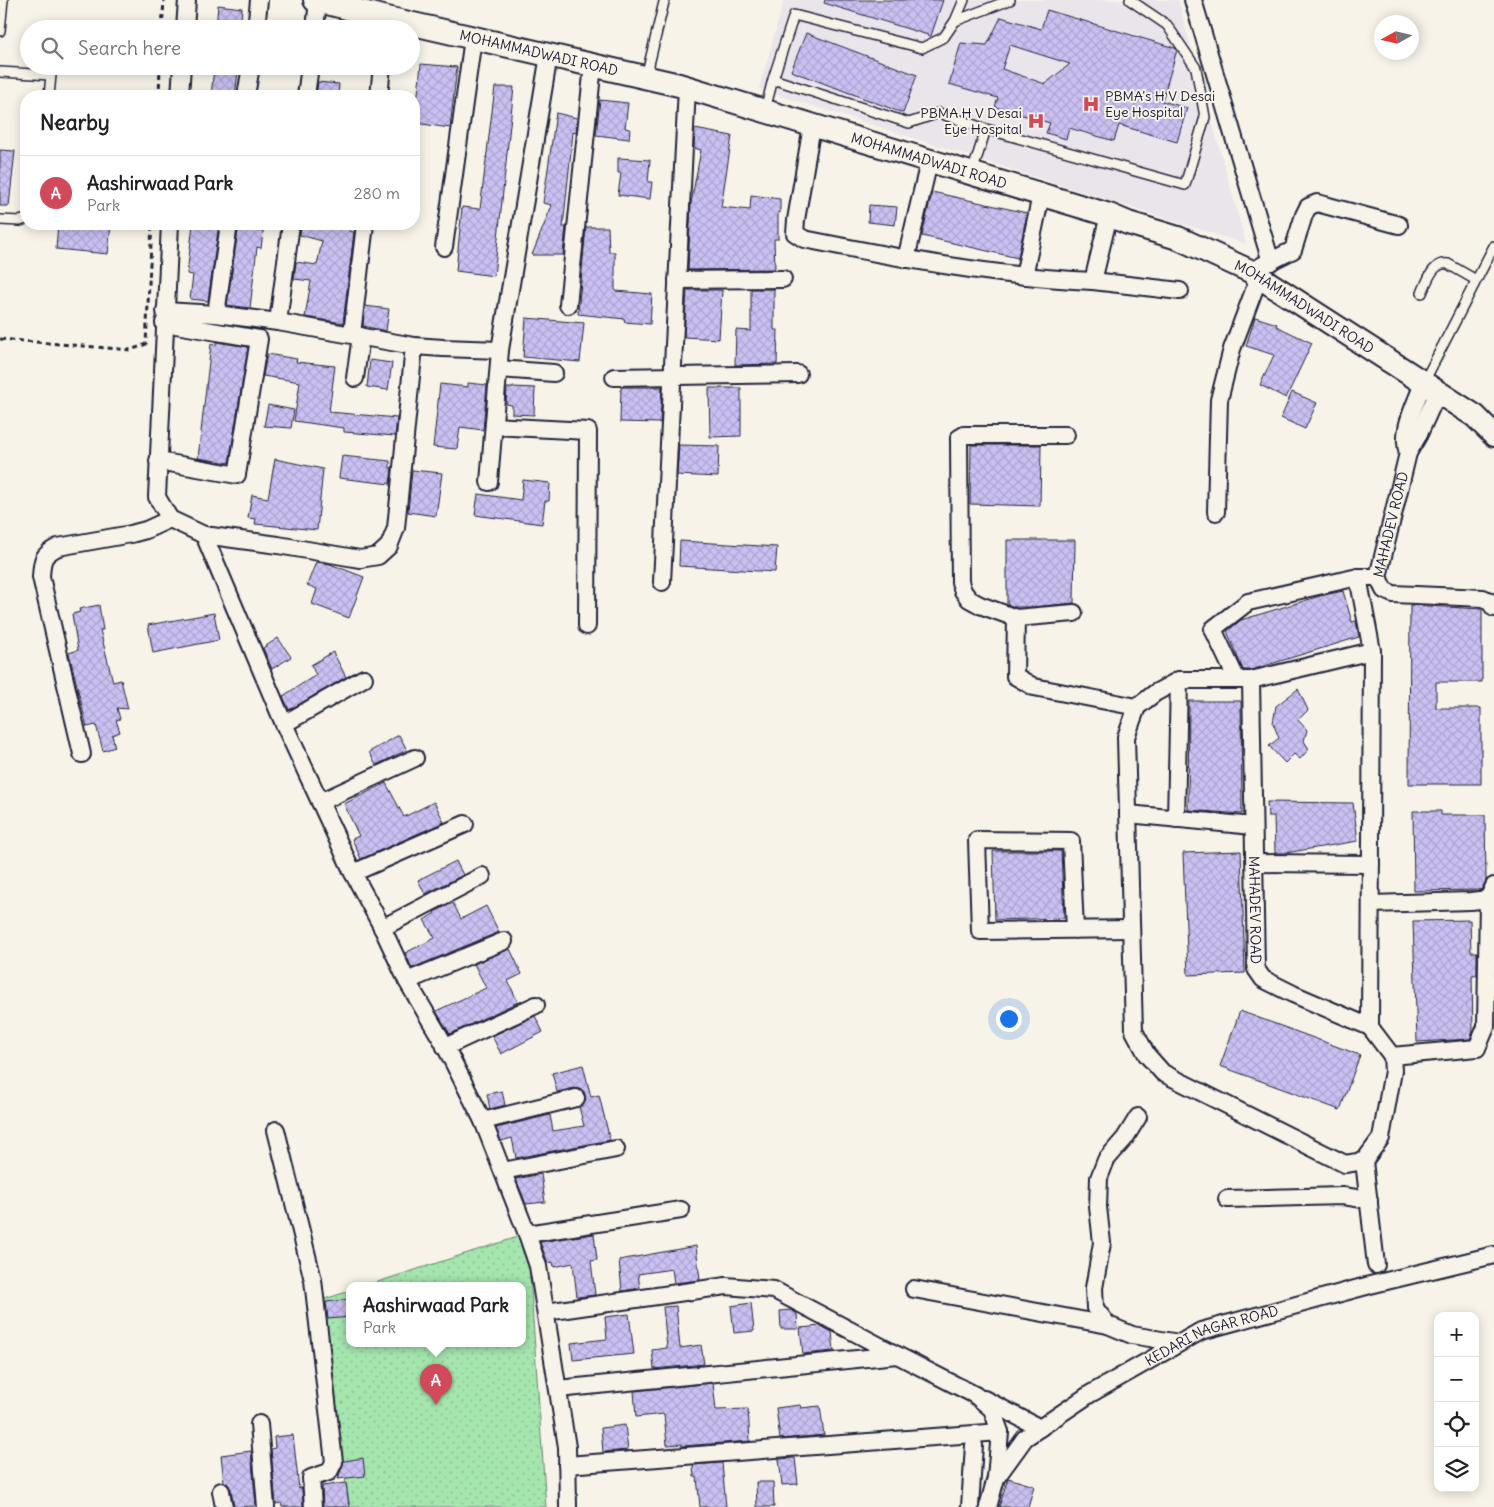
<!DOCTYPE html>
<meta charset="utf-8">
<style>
:root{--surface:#fff;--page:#f2f2f2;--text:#202124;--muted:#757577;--line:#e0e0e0;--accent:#d1495b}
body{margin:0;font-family:Delius,sans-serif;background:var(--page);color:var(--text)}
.controls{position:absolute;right:15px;bottom:15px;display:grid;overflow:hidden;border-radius:10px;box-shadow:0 2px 12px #0003}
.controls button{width:45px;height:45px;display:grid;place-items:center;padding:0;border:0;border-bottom:1px solid var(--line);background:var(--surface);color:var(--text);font:25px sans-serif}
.compass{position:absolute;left:1374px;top:15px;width:45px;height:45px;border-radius:50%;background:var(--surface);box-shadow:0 2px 12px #0003;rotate:262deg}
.you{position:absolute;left:1008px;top:1018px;width:18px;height:18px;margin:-12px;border:4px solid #fff;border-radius:50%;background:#1a73e8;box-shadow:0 0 0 8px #1a73e833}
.badge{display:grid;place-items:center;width:32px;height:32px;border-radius:50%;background:var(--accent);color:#fff;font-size:16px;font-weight:700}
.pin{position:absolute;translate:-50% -41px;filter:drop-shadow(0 1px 2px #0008)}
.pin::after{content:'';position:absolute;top:26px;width:18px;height:15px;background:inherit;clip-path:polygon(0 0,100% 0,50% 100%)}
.popup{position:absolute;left:346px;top:1282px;width:180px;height:65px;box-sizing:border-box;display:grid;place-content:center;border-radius:10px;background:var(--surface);filter:drop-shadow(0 1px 4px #0005);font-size:16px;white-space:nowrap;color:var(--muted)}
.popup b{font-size:19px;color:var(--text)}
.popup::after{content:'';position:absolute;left:50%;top:100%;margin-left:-10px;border:10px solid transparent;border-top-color:var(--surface)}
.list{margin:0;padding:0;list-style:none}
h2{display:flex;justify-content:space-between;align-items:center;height:65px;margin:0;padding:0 20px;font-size:21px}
h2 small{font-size:16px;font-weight:400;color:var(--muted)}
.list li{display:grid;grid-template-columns:32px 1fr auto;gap:15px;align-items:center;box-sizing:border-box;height:75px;padding:0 20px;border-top:1px solid var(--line)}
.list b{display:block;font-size:19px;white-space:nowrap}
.list p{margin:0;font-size:16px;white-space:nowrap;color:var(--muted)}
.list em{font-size:16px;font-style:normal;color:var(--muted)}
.icon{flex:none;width:28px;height:28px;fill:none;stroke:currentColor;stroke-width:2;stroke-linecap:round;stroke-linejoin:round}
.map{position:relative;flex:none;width:1494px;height:1507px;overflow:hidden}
.search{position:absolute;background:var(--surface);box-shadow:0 2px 12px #0003;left:20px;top:20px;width:400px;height:55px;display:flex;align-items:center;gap:12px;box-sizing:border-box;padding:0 18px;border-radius:28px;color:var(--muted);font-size:19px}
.panel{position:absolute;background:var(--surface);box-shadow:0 2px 12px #0003;left:20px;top:90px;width:400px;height:140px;border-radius:20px}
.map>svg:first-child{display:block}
.built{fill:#eae4eb}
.park{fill:url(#park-dots);stroke:#648474}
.building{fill:url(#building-cross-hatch);stroke:#22223b;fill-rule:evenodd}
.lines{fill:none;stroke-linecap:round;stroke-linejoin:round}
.lane-casing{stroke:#22223b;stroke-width:12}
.street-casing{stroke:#22223b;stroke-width:20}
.secondary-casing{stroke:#22223b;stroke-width:26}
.path{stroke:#22223b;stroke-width:3;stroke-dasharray:5 4;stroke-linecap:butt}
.lane{stroke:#f7f3e8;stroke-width:9}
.street{stroke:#f7f3e8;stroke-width:16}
.secondary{stroke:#f7f3e8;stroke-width:22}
.labels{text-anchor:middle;stroke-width:4;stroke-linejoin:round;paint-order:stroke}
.street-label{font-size:14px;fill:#22223b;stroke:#f7f3e8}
.poi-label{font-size:14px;fill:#22223b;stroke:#f7f3e8;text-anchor:start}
</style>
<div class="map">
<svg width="1494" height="1507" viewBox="0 0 1494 1507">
<defs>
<pattern id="park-dots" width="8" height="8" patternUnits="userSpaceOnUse" patternTransform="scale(1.25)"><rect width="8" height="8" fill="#a5e5ae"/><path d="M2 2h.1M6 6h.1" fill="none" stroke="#8ec497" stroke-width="1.8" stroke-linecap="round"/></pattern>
<pattern id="building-cross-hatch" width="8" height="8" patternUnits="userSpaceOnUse" patternTransform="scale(1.25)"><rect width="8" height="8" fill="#cac0f2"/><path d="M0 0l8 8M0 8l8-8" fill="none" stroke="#ada5d0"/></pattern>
</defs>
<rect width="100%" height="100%" fill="#f7f3e8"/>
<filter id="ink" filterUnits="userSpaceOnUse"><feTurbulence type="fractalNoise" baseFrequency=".02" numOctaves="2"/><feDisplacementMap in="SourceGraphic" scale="10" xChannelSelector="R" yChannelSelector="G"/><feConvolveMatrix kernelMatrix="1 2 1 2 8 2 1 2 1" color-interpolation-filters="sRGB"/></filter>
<g filter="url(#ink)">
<path class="built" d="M784,0h394l68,244 -487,-155z"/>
<path class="park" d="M527,1234l19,273h-196l-35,-205 35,-11v53h172v-58h-157z"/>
<path class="building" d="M825,0h118l-12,36 -107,-33z
M218,5l24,3 -2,21h-24z
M1047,10l128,38 2,2 -15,51 25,7 -10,34 -58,-17 -5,16 -45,-13 -3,11 -20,-6 4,-10 -55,-16 3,-9 -49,-14 12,-41 26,2 14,-28 40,12zM1010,45l60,19 -25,20 -43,-15z
M806,33l111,42 -14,38 -112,-42z
M421,64l36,3 -7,61 -35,-5z
M214,68l24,3 -3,25h-24z
M318,82l21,2 -1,12h-22z
M495,87h19l-20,189 -38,-5 6,-64 18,2z
M600,100l28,3 -3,25 5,1 -1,10 -33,-4z
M556,113l21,5 -1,15 -3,-1 -10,95h3l-3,28h-31l20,-50 -9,-2z
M695,129l37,7 -11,71 29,3 1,-15 29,4v14l-2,-1v27h-4l1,29 -1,1 -86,1 3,-67 10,-53 -7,-2z
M0,150l15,1 -6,55h-9z
M618,158l32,2 -2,22h4l-2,17 -32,-4 3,-22h-3z
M932,192l95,21 -9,45 -96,-22z
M869,205l28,2 -2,18 -27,-3z
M58,224h53l-3,30 -52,-5z
M193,224h26l-11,77 -18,-2 3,-24 -6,-1z
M239,224h25l-3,24 -4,-1 -7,61 -23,-3z
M301,224h50l-2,7 5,1 -11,91 -38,-6 6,-36 -17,-2 2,-17 21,3 5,-24 -22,-6z
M586,227h22l1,25h6v38l1,1 36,3 -2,30 -26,-2 1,-3 -47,-5z
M751,289h23v41h4l-1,34 -42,1 1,-35 15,1z
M687,290h35l-3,49 -35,-2z
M365,306l24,3 -3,22 -23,-5z
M1255,317l22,7 -1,2 36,17 -26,55 -26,-13 14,-30 -28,-9z
M526,318l58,5 -4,39 -57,-5z
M216,342l32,5 -19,116 -31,-5 13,-114 5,1z
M267,354l30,5 -1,3 39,4 -6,46 68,6 -2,18 -51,-4v-4l-50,-7 6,-39 -37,-6z
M370,360l22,3 -4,27 -21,-3z
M468,383l19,2 -4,45 -23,-3 -3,22 -24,-2 7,-63 28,3z
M513,387l22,1 -1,27 -22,-1v-9l-6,-1 1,-16h6z
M621,387h41l-2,36 -40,-1z
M709,388h32v48l-31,1z
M1292,392l25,11 -12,26 -24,-11z
M268,405l26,5 -3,18 -27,-2z
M679,445l40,1 -1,31 -41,-2z
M971,445h70l-1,61 -70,-2z
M342,456l48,5v7h2l-2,16 -51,-6z
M275,459l48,10 -6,61 -62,-6 1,-5 -8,-1 4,-23 16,3z
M412,470l30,3 -6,43 -28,-4z
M523,480l27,3 -1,18h-4l-3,23 -67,-9 3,-21 43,6z
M1007,540h68l-1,63 -43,4h-17l-7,-3z
M680,541l97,6 -2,25 -96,-6z
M316,562l14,2 34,13 -15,41 -37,-14 5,-15 -10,-4z
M1343,591l9,31 4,-1 3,16 -108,33h-8l-16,-39 14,-11 79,-24z
M99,605l4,25h-3l13,52 8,-2 7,29 -11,-1 3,11 -4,1 4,12 -8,3 3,12 -12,4 -7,-26 -9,2 -18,-74 9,-3 -6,-36 8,-2 -1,-3z
M1410,605l72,4v73h-46v26h45v76h-72z
M214,613l5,27 -66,13 -5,-28z
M278,638l13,19 -19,12 -9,-21z
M333,652l13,25 -57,33 -6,-14 33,-21 -5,-10z
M1298,689l10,21 -10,10 9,10 -3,11 5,8 -9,10 -6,-5 -9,9 -16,-17 10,-8 -6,-15 3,-17z
M1189,701h52l1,113 -54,-4z
M399,735l8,15 -31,15 -7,-13z
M386,783l18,34 30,-15 10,20 -83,37 -9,-20 7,-3 -15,-32z
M1267,802l86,1 5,38 -73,12h-10l-1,-37h-6z
M1413,811h28v4h44l1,66 -5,9 -67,1z
M993,851h68l3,67 -69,2z
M1241,851l4,122 -57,2 -5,-122z
M456,861l7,14 -38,19 -7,-14z
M453,903l8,16 25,-13 13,26 -87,36 -7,-15 30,-15 -11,-18 11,-7 -1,-1z
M1470,920l1,32h6v23h-5l1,56 -3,8 -53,3 -4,-121z
M510,949l12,25 -14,7 10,21 -68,32 -14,-23 50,-23 -12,-24z
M1240,1011l120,44 -20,55 -120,-44z
M535,1016l8,16 -42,22 -9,-18z
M583,1065l8,32 8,-2 11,45 -94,18 -4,-20 -11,3 -5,-13 54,-13 3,16 31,-5 -5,-19 7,-7 -2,-9 -5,-2 -5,-1 -17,4 -5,-19z
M502,1091l3,14 -15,4 -3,-15z
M541,1174l4,28 -19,2 -10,-25z
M594,1234l3,26 -6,1 4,34 -18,2 -4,-34 -19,4 -1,-5 -5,1 -8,-21z
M696,1246l4,34 -26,3 -2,-14 -34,5 2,14 -18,3 -3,-31z
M350,1299v18l-22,2 -2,-17z
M751,1303l3,28 -20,2 -3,-27z
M676,1306l4,42 21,-3 3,19 -50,5 -2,-19 15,-2 -4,-41z
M791,1310l6,4 1,15h-17l-1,-18z
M629,1314l5,40 -61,6 -2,-17 36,-4 -2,-22z
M821,1326l11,6 2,19 -31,3 -3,-26z
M713,1383l3,27 32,-1 2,32 -68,5v-2l-15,1 -3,-31 -28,3 -2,-26z
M800,1405l1,3 19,-2 4,29 -44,4 -4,-31z
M625,1425l3,25 -25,2 -2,-24z
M293,1435l6,54 3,-1 1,19h-21l-1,-4 -5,1 -5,-55 4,-1 -1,-11z
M251,1451l5,55 -22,1 -3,-18 -3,-5 -4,-2 -3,-27z
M363,1458l2,18 -27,3 6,-18z
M795,1458l3,26 -16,1 -3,-26z
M722,1463l4,44h-26l-3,-30h-3l-1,-12z
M1008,1478l26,8 -6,21h-29z
M756,1482h17l1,25h-17z
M346,1483l3,24h-26l-1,-21z"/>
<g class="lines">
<g class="lane-casing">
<path id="lane" d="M964,0l-9,21 -11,16 -22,11 -128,-33 -21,64 136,44 30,-10 47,16 199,56 20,-68 -9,-49 -29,-43 -37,-25
M955,21l55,-21
M0,31l3,-31
M0,72l51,3 -2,21
M646,77l18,-75
M765,110l8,-31
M972,173l14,-44
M0,220l20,1 6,-2
M1422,293c5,-11 11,-32 26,-29l28,16
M1424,382l70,-136"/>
</g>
<g class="street-casing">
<g id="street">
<path d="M1193,0l78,262"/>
<path d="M185,29l2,-29"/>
<path d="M256,29l3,-29"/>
<path d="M315,29l3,-29"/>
<path d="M180,96l2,-30"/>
<path d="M246,96l5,-30"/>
<path d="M306,96l4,-30"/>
<path d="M379,96l3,-30"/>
<path d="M812,126l-16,94 -1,13 9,6c95,19 192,38 289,42l16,-66"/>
<path d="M170,224l-13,273 13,22 34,16 80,189 69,149 28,52 26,56 36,61 40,79 44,113 11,32 29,181 1,60"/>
<path d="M444,247l29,-209"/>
<path d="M906,259l23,-97"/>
<path d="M1261,266l32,-16 11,-35 4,-8 9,-4 82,22"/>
<path d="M1024,276l17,-81"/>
<path d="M677,280l106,-1"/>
<path d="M1093,281l87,10"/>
<path d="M568,305l25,-240"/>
<path d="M165,311l51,3 62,8 136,24 29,2 57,2"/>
<path d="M216,314l13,-90"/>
<path d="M278,322l13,-98"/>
<path d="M352,334l13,-110"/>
<path d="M499,369l55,4"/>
<path d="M614,377l184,-3"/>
<path d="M355,378l6,-42"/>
<path d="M494,426l94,5 -1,195"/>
<path d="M1066,435h-102l-5,3 1,144 3,9 6,8 11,6 36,13 58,-5"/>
<path d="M1408,453c-8,-23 8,-49 15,-70"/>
<path d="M158,461l79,14 22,-136 -95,-16"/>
<path d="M489,482l11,-132 49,-295"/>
<path d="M1216,512l3,-112 13,-51 27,-72"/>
<path d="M204,535l74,10 82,14 18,-3 11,-10 7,-18 18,-182"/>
<path id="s1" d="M1378,577l30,-124 11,-19 19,-42"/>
<path d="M1378,577l6,13 9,4 90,4 6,3 5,7"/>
<path d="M662,582l25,-494"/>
<path d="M1016,618l-1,58 19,11 103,20"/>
<path d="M1179,680l-24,13 -18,14 -11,30 8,294 13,24 16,18 182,91 19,-3 17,-23 12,-67 -1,-15 -22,-29"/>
<path d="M1237,680l-24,-51 35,-27 110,-25"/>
<path id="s2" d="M1251,680l5,289 7,10 30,15 77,33 2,-376 -14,-74h20"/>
<path d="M284,724l80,-46"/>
<path d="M82,754l-41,-177c1,-17 1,-22 17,-30l73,-13 15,-4 24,-11"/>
<path d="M320,802l95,-44"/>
<path d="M1128,814l125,12"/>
<path d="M1176,819l3,-139h72l121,-29"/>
<path d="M1255,863l116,1"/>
<path d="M353,873l112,-49"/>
<path d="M1371,904l100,-3 17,-2 6,-13"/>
<path d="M382,928l100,-52"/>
<path d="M1075,930l-4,-89 -94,-1 3,91 151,-2"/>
<path d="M407,981l97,-40"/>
<path d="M445,1047l91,-42"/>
<path d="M1392,1056l85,-8 9,-21 2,-128"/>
<path d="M1138,1117l-13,21 -19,22 -7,18 -1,29 4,36 -8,45 1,20 13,17 24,10 47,8"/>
<path d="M483,1121l93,-23"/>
<path d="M276,1130l37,150 21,182 -5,10 -18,6 2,29"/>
<path d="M1364,1161l12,104"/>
<path d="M503,1171l113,-22"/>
<path d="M1227,1199l116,-3 26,4"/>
<path d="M527,1234l154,-24"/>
<path d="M914,1289l194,36"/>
<path d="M546,1312l180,-26 48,4 123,65 78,40 17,14 8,23 -4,46"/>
<path d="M558,1389l339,-34"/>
<path d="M984,1399l56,29"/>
<path d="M259,1424l7,83"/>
<path d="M567,1465l433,-33"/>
<path d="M221,1491l3,16"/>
<path d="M970,1507l4,-62"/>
<path id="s3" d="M988,1507l8,-29 29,-40 65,-44 111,-63 169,-46 124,-30"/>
</g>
</g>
<g class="secondary-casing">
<g id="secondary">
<path id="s4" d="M315,0l72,18 292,67 430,130 19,8 50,15 72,33 225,145 19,19"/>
</g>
</g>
<path class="path" d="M162,29l2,-29
M159,96l1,-30
M0,339l131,11 15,-6 6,-120"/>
<use href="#lane" class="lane"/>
<use href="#street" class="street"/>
<use href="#secondary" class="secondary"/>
</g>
</g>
<defs>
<g id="hospital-bare" transform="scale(1.35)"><path d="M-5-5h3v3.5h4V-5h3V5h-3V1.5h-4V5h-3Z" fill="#d1495b" stroke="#f7f3e8" stroke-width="2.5" paint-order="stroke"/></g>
</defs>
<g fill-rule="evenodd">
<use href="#hospital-bare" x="1091" y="104"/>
<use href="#hospital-bare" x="1036" y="121"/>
</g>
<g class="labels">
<g class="street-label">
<text dy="5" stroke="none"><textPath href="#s4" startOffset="230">MOHAMMADWADI ROAD</textPath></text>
<text dy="5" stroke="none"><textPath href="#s4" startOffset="635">MOHAMMADWADI ROAD</textPath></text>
<text dy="5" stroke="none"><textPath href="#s4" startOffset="1040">MOHAMMADWADI ROAD</textPath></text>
<text dy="5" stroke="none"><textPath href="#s1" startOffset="54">MAHADEV ROAD</textPath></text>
<text dy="5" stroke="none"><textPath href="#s2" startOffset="230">MAHADEV ROAD</textPath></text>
<text dy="5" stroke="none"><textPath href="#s3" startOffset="294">KEDARI NAGAR ROAD</textPath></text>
</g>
<g class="poi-label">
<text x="1105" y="101">PBMA's H V Desai<tspan x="1105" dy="16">Eye Hospital</tspan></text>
<text x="1022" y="118" text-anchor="end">PBMA H V Desai<tspan x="1022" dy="16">Eye Hospital</tspan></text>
</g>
</g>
</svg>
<div class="controls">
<button>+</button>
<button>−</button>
<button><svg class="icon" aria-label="locate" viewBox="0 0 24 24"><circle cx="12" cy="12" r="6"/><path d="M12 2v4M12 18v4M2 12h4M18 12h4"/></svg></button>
<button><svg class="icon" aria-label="layers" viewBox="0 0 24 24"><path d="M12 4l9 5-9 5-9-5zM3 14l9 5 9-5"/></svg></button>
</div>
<svg class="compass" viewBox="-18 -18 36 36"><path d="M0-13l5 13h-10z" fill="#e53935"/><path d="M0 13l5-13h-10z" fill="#757577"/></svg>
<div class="you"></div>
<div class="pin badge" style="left:436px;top:1405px">A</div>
<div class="popup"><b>Aashirwaad Park</b>Park</div>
<div class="search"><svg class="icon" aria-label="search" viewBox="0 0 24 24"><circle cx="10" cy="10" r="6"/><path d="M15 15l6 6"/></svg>Search here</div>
<section class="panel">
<h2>Nearby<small></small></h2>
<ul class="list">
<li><span class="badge">A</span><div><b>Aashirwaad Park</b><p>Park</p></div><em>280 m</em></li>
</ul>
</section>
</div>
